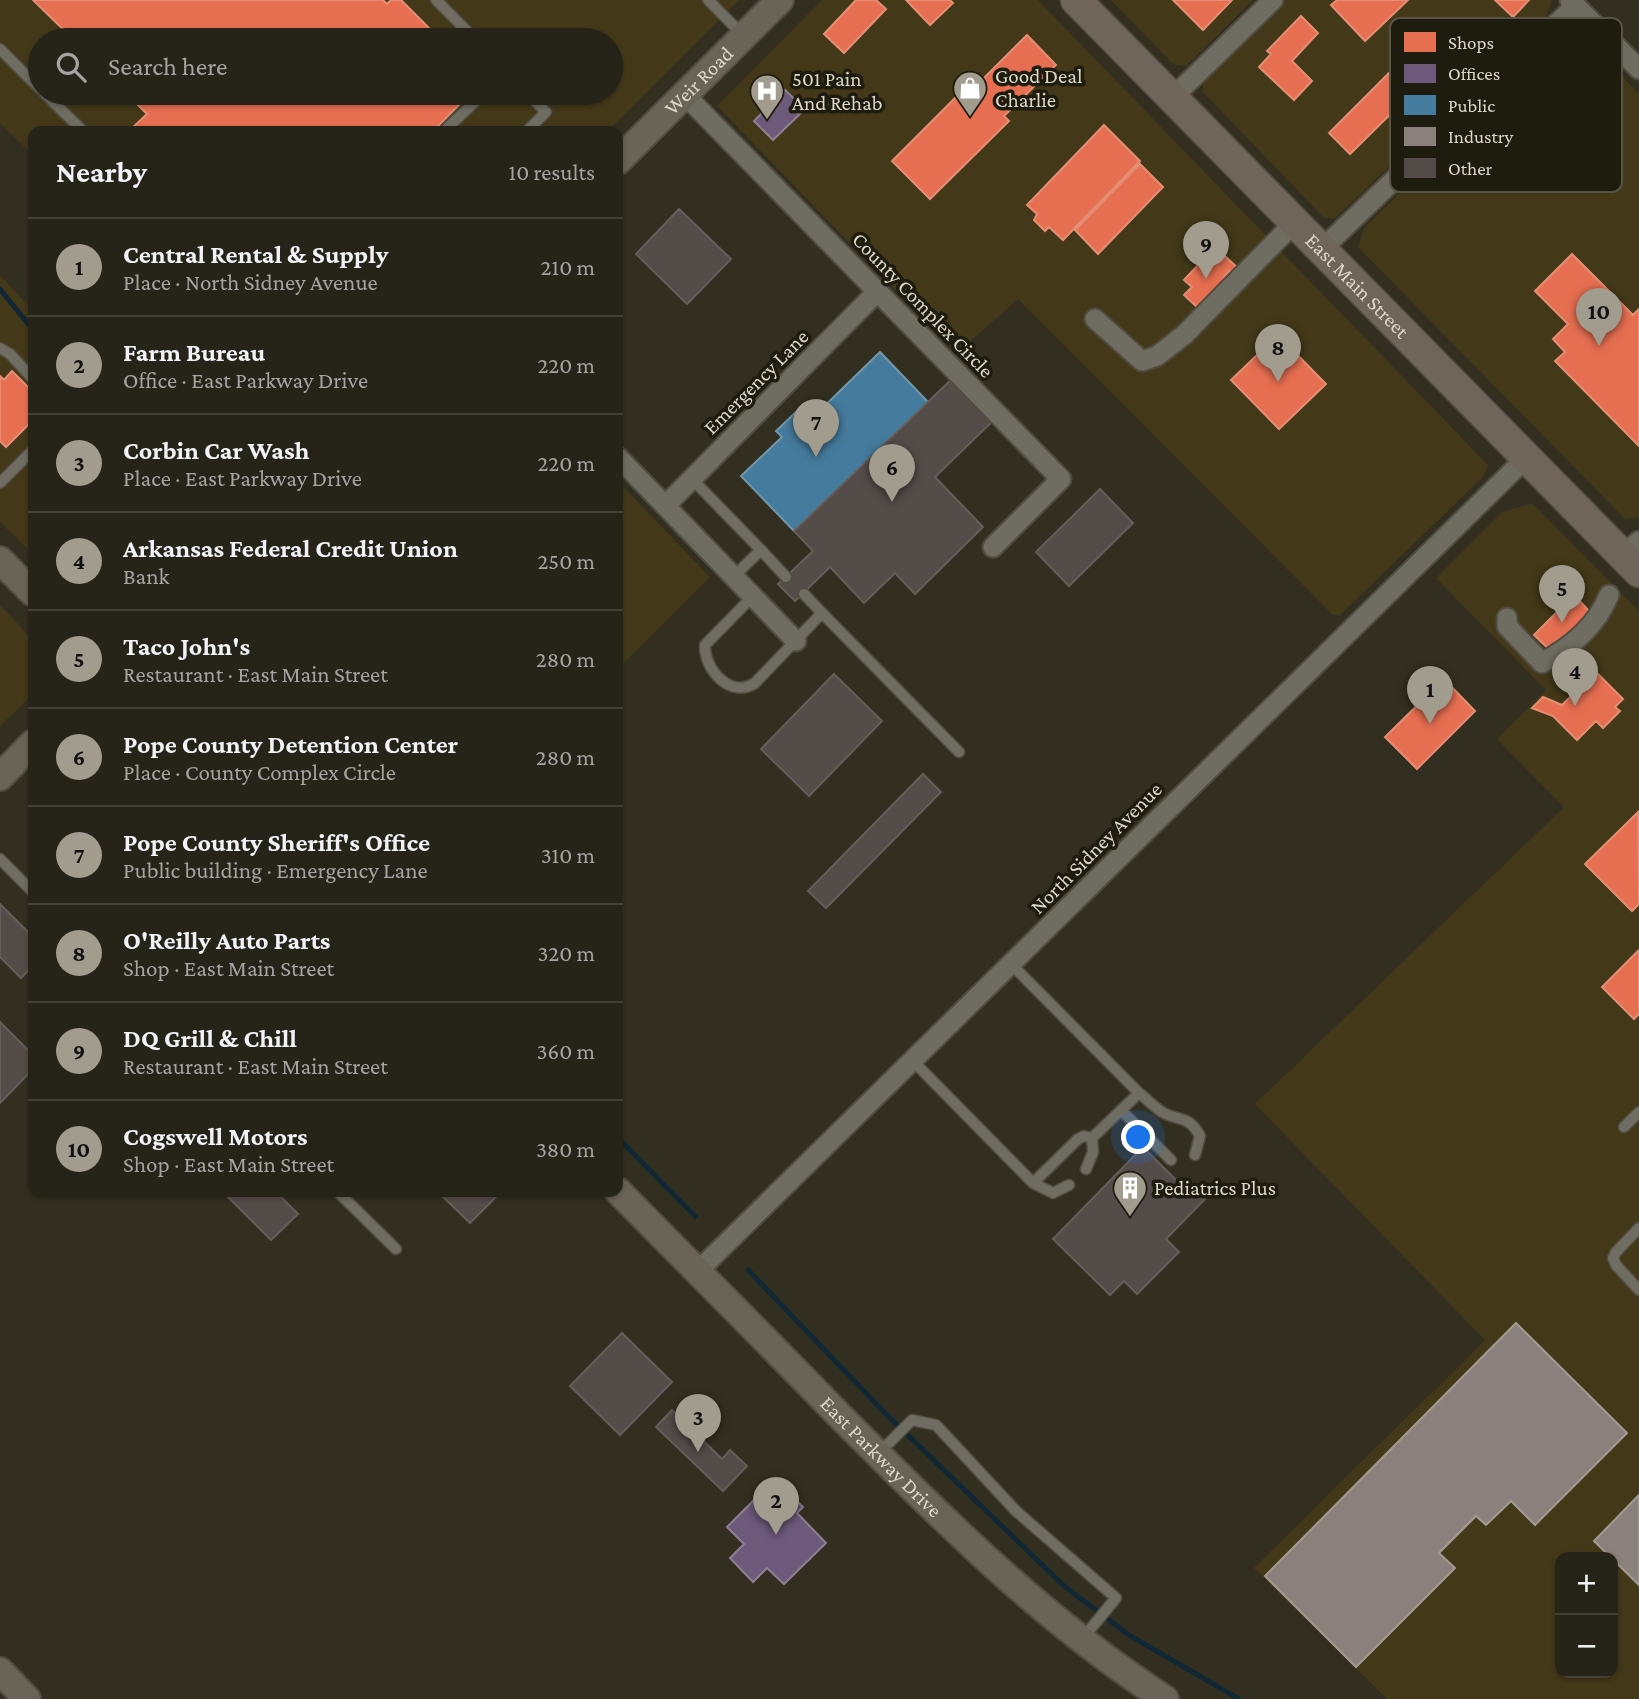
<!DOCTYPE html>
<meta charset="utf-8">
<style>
:root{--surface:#262318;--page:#2e2b21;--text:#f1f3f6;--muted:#a4a4a2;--line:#424037;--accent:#a19c8d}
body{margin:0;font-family:"Crimson Pro",serif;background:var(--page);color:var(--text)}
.controls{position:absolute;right:21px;bottom:21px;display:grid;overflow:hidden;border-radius:14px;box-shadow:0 2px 5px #0004}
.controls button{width:63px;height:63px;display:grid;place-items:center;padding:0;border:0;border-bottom:2px solid var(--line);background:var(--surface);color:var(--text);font:35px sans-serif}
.you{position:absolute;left:1139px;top:1138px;width:24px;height:24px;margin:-18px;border:5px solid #fff;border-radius:50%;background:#1a73e8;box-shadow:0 0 0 10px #1a73e833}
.badge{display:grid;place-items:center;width:46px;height:46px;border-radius:50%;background:var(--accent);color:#111;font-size:23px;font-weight:700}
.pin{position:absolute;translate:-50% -58px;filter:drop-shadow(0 2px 4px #0008)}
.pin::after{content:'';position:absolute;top:37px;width:24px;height:21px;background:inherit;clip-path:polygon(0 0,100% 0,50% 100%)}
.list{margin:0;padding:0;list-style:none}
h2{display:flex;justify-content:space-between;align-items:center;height:91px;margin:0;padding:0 28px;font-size:30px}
h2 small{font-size:23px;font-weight:400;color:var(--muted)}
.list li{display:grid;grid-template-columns:46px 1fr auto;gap:21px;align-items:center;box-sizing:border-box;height:98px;padding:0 28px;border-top:2px solid var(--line)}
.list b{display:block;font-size:26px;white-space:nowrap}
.list p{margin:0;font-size:23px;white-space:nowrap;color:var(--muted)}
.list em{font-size:23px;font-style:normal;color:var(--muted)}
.icon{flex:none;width:38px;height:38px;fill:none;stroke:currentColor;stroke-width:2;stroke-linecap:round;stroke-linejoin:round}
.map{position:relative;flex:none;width:1639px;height:1699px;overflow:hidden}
.search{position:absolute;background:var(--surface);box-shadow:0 2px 5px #0004;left:28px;top:28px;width:595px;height:77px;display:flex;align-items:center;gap:18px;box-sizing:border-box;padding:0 24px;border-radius:38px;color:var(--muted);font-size:26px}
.panel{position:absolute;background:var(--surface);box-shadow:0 2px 5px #0004;left:28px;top:126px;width:595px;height:1071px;border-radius:14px}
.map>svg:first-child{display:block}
.built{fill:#433919;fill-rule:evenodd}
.shops{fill:#e76f51;stroke:#e48e74;stroke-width:2}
.offices{fill:#6d597a;stroke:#8e7f91;stroke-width:2}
.public{fill:#457b9d;stroke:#7297aa;stroke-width:2}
.industry{fill:#8a817c;stroke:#a39b92;stroke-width:2}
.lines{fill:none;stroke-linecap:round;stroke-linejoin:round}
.stream{stroke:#102835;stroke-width:5}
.building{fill:#544c49;stroke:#645d5a;stroke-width:2}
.lane-casing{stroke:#504c40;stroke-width:13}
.street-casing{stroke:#504c40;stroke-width:23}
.secondary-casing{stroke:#504c40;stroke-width:30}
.primary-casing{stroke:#504c40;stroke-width:33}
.lane{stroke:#6f6c61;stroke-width:10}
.street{stroke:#6f6c61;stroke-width:19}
.secondary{stroke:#6a6458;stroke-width:26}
.primary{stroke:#6f655a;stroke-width:30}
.labels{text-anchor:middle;stroke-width:7;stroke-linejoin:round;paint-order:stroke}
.poi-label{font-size:21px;fill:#dcd7c7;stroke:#1e1b0f;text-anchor:start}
.street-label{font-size:21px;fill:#dcd7c7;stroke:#1e1b0f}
.key{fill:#1e1b0f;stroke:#575346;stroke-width:2}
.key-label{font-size:19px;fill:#dcd7c7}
</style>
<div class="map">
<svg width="1639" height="1699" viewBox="0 0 1639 1699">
<rect width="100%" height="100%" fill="#332f20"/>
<path class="built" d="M0,0h739l-131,131h-575v24l-33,-32zM40,40h571v53h-571z
M822,0h216l450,465 -6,13 -143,138 -7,-2 -314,-315 -61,54 -240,-247z
M1111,0h142l-67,66 -13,-2z
M1285,0h267l-6,16 -211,202h-11l-121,-126v-12z
M1576,29l63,65v423l-14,2 -267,-272 6,-19 195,-192z
M0,275l33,36v243l-33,-32z
M618,481l92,96 -92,92z
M1532,503l107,108v1088h-252l-133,-131 231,-228 -230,-236 309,-297 -67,-68 49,-49 -110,-112 65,-65zM1560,1557h53v116h-53z
M0,605l33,35v54l-33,32z"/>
<path class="shops" d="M33,0h350l4,4 4,-4h10l37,37 -3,3h-361z
M856,0h20l10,9 -42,44 -20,-19z
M906,0h44l3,3 -23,22z
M1173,0h59l-29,30z
M1337,0h71l-43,41 -34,-36z
M1495,0h34l-16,17z
M1301,16l17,17 -26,28 20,20 -18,19 -35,-33 12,-13 -4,-3z
M1027,35l29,30 -52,51 5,5 -79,78 -38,-38 79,-79 4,5z
M1393,69l21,22 -64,63 -21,-21z
M126,93h345l-38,38h-304l18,-17z
M1104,125l36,36 -77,79 -14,-13 -4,4 -11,-11 3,-6 -10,-9z
M1140,164l23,23 -65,67 -23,-24z
M1215,247l24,22 -6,6 -4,-4 -5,6 5,5 -30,27 -15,-14 8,-8 -8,-7z
M1572,254l61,61 6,-6v137l-84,-85 10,-9 -12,-13 15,-15 -33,-33z
M1278,335l48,49 -47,45 -48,-49z
M12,371l21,21v28l-27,27 -6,-6v-65l4,4z
M1574,595l16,17 -39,39 -17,-16z
M1596,672l27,27 -8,8 5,4 -17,17 -7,-7 -19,19 -24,-24 -21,-8 11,-11 19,8z
M1444,679l31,32 -58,58 -32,-32z
M1638,812l1,92 -7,7 -47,-47z
M1639,950v64l-5,5 -32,-32z"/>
<path class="offices" d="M785,90l20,19 -32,31 -19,-19z
M769,1485l8,8 6,-6 20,20 -6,6 29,30 -42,41 -17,-16 -14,14 -23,-24 14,-14 -17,-17z"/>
<path class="public" d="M880,352l48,50 -134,129 -53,-55 41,-39 -6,-6 21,-20 11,11z"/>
<path class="industry" d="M1516,1323l111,110 -92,92 -24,-24 -25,24 -10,-9 -37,37 16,15 -99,99 -91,-91z
M1639,1495v90l-45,-44z"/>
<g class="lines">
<path class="stream" d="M0,289l33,41
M618,1138l77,78
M748,1270l138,144 178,172 65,49 110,64"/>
</g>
<path class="building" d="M679,209l52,50 -44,45 -51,-50z
M957,374l41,42 -63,61 48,50 -68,67 -20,-21 -31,30 -34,-36 -35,34 -17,-17 35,-33 -19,-20z
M1100,489l33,34 -64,63 -33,-34z
M834,674l48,47 -73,75 -48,-47z
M923,774l18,18 -115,116 -18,-17z
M0,904l33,33v29l-12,12 -21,-21z
M0,1022l33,33v14l-33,34z
M1143,1147l48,48 7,-7 9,9 -41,42 13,13 -42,42 -13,-13 -14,14 -57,-56z
M223,1192h53l22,22 -27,26z
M438,1192h63l-31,31z
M622,1333l50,49 -52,53 -50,-49z
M672,1410l50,49 8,-9 17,16 -24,25 -67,-64z"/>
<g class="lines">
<g class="lane-casing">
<path id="lane" d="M436,0l40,40
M708,0l34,34
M0,49l40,40
M44,93l39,38
M527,93l19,19 -19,19
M444,131l40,-38
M0,348l10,6 23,25
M692,479l69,71
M0,483l33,-33
M734,576l27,-26 25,27
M804,594l18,19
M753,596l-48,49c-1,25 26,54 50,38l67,-70 137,139
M0,859l33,33
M1011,964l128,129 -47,45 1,14 -7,17
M913,1061l120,122 20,10 16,-8
M1139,1093c8,6 15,14 23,19 17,10 26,2 38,24l-5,19
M1121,1110l50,50
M1624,1127l15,-15
M1033,1183l45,-44 6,-3 8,2
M338,1192l58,57
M1639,1228l-23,24 -3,6 3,7 23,25
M878,1454l34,-34 24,5 80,86 100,87 -33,40"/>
</g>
<g class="street-casing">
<path id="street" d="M1570,0l69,69
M685,95l376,384 -68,68
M1172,98l101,-98
M1322,249l253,-243
M1095,319l47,42 15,-5 27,-21 111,-113
M618,457l178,184
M666,505l212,-214
M1623,556l16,-15
M1507,618v8l35,37c30,-17 54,-36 67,-68
M698,1271l829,-814"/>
</g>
<g class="secondary-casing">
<g id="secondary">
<path id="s1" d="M618,161l162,-161"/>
<path d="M0,560l33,33"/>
<path d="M0,777l33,-34"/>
<path id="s2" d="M618,1191c73,74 147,148 220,223 102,103 205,206 327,285"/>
<path d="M0,1671l27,28"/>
</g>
</g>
<g class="primary-casing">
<g id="primary">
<path id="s3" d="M1076,0l563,572"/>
</g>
</g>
<use href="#lane" class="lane"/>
<use href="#street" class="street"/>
<use href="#secondary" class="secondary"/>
<use href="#primary" class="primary"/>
</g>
<defs>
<g id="shop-pin" transform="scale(1.75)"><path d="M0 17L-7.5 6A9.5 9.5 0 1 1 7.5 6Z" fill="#a19c8d" stroke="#1e1b0f"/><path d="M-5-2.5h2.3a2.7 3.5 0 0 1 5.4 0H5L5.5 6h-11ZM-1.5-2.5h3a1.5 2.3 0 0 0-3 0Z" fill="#fff"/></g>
<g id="hospital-pin" transform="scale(1.75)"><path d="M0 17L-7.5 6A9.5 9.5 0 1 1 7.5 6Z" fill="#a19c8d" stroke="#1e1b0f"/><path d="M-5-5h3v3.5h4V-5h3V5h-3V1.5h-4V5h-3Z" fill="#fff"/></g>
<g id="building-pin" transform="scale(1.75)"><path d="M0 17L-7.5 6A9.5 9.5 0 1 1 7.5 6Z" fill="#a19c8d" stroke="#1e1b0f"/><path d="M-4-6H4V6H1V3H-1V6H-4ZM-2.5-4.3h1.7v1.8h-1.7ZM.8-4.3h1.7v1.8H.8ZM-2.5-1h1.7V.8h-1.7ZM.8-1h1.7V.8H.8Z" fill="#fff"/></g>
</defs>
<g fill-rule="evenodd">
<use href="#shop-pin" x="970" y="88"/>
<use href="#hospital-pin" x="767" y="91"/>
<use href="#building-pin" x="1130" y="1188"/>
</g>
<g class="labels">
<g class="poi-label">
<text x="995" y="83">Good Deal<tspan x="995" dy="24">Charlie</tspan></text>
<text x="792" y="86">501 Pain<tspan x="792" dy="24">And Rehab</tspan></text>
<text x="1154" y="1195">Pediatrics Plus</text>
</g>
<g class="street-label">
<text dy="7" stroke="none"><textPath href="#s1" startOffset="114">Weir Road</textPath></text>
<text dy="7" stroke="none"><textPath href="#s3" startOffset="401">East Main Street</textPath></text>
<text transform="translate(923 305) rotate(46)" y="7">County Complex Circle</text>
<text transform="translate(756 382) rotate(-45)" y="7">Emergency Lane</text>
<text transform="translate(1096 848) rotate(-45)" y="7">North Sidney Avenue</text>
<text dy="7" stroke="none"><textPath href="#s2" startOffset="374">East Parkway Drive</textPath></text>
</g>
</g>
<rect x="1390" y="18" width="232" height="174" rx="10" class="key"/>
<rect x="1404" y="32" width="32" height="20" fill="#e76f51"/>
<rect x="1404" y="64" width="32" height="19" fill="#6d597a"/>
<rect x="1404" y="95" width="32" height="20" fill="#457b9d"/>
<rect x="1404" y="127" width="32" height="19" fill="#8a817c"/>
<rect x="1404" y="158" width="32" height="20" fill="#544c49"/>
<g class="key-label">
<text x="1448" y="49">Shops</text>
<text x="1448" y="80">Offices</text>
<text x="1448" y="112">Public</text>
<text x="1448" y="143">Industry</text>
<text x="1448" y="175">Other</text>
</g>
</svg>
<div class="controls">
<button>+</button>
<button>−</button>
</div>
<div class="you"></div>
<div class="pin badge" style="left:1430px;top:724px">1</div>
<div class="pin badge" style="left:776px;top:1535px">2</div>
<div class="pin badge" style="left:698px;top:1452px">3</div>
<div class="pin badge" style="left:1575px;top:706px">4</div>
<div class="pin badge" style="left:1562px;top:623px">5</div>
<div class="pin badge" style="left:892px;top:502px">6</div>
<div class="pin badge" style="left:816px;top:457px">7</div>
<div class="pin badge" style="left:1278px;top:382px">8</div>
<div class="pin badge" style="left:1206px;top:279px">9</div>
<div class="pin badge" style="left:1599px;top:346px">10</div>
<div class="search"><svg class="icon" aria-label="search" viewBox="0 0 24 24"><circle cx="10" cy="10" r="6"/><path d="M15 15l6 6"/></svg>Search here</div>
<section class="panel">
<h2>Nearby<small>10 results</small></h2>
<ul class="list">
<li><span class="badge">1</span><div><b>Central Rental &amp; Supply</b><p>Place · North Sidney Avenue</p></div><em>210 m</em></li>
<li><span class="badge">2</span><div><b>Farm Bureau</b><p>Office · East Parkway Drive</p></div><em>220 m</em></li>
<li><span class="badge">3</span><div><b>Corbin Car Wash</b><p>Place · East Parkway Drive</p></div><em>220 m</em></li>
<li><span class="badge">4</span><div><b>Arkansas Federal Credit Union</b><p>Bank</p></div><em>250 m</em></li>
<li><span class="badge">5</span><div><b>Taco John's</b><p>Restaurant · East Main Street</p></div><em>280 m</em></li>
<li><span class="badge">6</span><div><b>Pope County Detention Center</b><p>Place · County Complex Circle</p></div><em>280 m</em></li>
<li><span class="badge">7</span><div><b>Pope County Sheriff's Office</b><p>Public building · Emergency Lane</p></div><em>310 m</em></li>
<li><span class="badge">8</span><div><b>O'Reilly Auto Parts</b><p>Shop · East Main Street</p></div><em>320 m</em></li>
<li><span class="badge">9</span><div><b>DQ Grill &amp; Chill</b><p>Restaurant · East Main Street</p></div><em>360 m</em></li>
<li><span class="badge">10</span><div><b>Cogswell Motors</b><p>Shop · East Main Street</p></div><em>380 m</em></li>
</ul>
</section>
</div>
